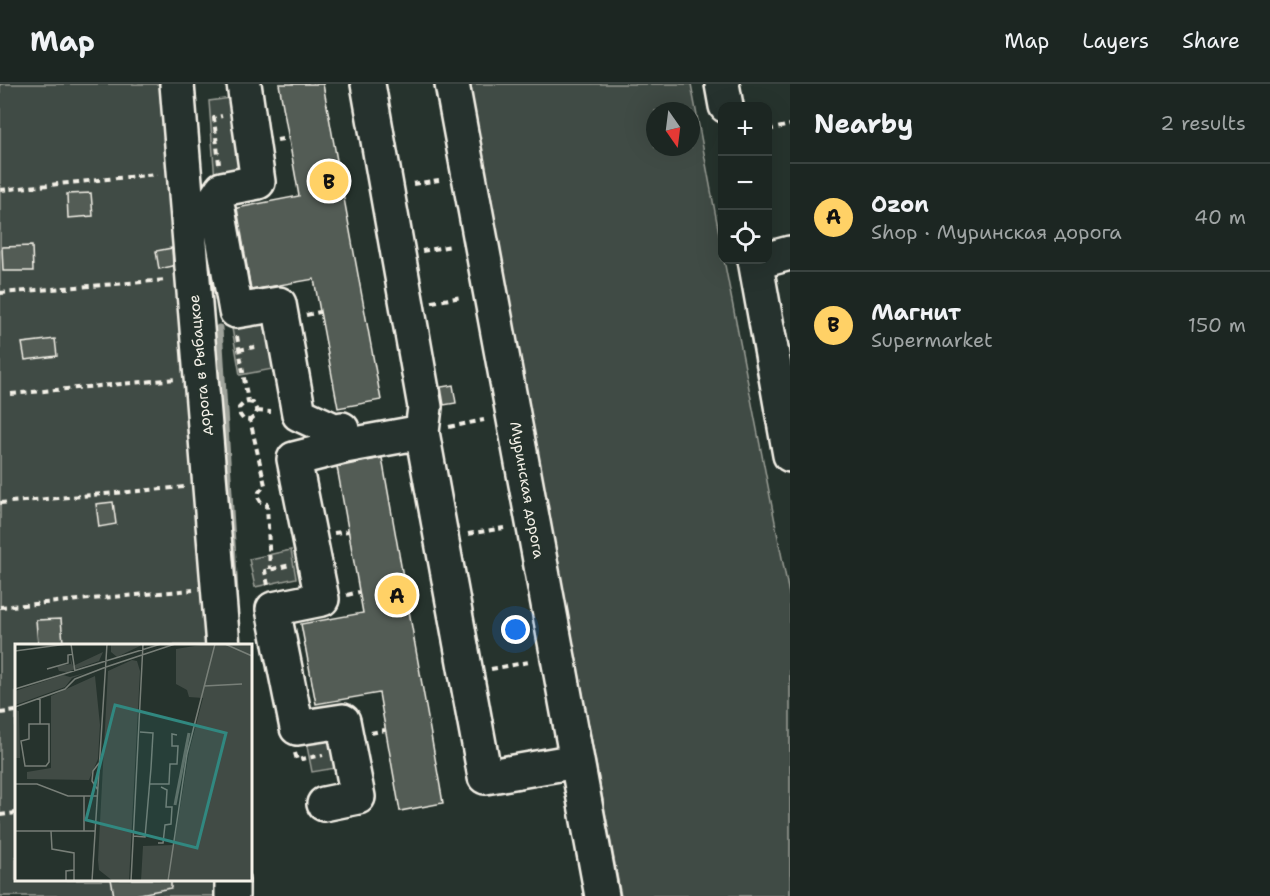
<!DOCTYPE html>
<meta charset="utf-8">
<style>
:root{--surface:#1c2622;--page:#29322f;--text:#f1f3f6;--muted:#a0a5a5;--line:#3a4340;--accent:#ffd166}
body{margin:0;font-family:"Shantell Sans",sans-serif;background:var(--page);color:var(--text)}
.controls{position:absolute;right:18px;top:18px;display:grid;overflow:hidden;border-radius:12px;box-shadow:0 6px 24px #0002}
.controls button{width:54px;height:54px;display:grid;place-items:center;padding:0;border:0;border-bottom:2px solid var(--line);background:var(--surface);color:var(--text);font:30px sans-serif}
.compass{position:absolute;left:646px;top:18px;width:54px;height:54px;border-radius:50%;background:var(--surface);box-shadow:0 6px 24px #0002;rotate:166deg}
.you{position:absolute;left:516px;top:546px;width:21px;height:21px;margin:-15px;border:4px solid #fff;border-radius:50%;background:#1a73e8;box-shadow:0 0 0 9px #1a73e833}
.badge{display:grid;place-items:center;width:39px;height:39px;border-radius:50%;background:var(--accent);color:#111;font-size:20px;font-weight:700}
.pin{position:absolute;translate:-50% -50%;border:3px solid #fff;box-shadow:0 2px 6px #0006}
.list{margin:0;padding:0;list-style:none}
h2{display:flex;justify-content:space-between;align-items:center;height:78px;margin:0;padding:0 24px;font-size:26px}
h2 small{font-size:20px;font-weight:400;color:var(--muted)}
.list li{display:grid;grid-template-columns:39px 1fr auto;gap:18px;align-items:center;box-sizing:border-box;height:108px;padding:0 24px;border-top:2px solid var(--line)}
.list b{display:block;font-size:22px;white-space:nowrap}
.list p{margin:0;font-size:20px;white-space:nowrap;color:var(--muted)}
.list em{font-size:20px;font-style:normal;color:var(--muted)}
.icon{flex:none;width:33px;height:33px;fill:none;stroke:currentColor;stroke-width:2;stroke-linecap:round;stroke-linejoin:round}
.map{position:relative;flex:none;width:790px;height:812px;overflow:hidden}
header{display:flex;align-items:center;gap:36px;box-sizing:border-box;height:84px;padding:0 30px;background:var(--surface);border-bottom:2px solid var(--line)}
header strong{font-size:28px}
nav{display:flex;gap:33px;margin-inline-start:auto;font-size:21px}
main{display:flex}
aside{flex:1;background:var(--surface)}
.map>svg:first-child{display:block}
.green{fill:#414b45;stroke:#9a9e96;stroke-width:1.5;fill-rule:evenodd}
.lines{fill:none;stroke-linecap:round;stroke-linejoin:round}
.stream{stroke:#9fa39b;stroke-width:7}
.building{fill:#525c55;stroke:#f4f1e8;stroke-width:1.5}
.minor-casing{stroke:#f4f1e8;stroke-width:38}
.path{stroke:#f4f1e8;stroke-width:4;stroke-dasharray:6 4.5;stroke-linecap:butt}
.minor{stroke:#26332d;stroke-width:33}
.labels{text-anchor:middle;stroke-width:5;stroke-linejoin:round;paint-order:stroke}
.street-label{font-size:15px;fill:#f4f1e8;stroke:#26332d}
.inset-river{fill:none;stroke:#676f68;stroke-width:3}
.inset-road{fill:none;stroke:#787f78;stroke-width:1.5}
.view{fill:#318880;fill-opacity:0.15;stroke:#318880;stroke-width:3}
.inset-edge{fill:none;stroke:#f4f1e8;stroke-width:3}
</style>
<header>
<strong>Map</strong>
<nav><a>Map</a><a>Layers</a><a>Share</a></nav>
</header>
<main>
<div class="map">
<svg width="790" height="812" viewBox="0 0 790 812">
<rect width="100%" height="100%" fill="#26332d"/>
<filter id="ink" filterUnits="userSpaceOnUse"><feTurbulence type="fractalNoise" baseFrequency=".0167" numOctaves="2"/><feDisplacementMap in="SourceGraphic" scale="12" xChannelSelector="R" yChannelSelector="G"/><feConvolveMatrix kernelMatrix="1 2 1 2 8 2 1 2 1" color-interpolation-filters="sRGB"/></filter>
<g filter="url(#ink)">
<path class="green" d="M0,0h165l47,561 -196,1v234h206l1,16h-223z
M468,0h223l31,165v11h2l66,339v297h-169zM655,27h36v36h-36z
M231,14l14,76 -30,6 -6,-79z
M269,237l9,47 -38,7 -8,-47z
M291,466l5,28 -41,9 -6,-28z
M336,651l6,32 -30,5 -6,-31z"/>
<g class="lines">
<path class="stream" d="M219,244l16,264"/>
</g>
<path class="building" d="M279,0h44l58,316 -43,8 -24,-129 -63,11 -14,-82 62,-12z
M91,109l2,23 -25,2 -1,-24z
M32,162l1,25h-30l-1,-24z
M172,164l1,18 -14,3 -3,-18z
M55,255l2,17 -32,4 -3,-17z
M453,301l3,18 -12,2 -3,-18z
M382,374l61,345 -43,8 -21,-118 -63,11 -15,-80 62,-11 -26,-146z
M113,418l3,22 -17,3 -3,-23z
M61,535l2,23 -25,2 -2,-24z
M111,795h60v9l-41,8h-16z"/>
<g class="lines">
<g class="minor-casing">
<path id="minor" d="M177,0l46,562
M244,0l14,98 -36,7 -6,9 20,113 43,-7 20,110 37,17 6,-2
M368,0l57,323 -3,25 63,345 91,-16
M452,0l150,812
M722,0l4,22
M768,175l22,-6
M755,176l35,195
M324,720l34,-7 -15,-76 -46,7 -24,-119 49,-10 -28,-140 51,-13 77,-14
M232,796v16"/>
</g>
<path class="path" d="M768,46l22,-5
M277,56l11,-2
M219,80l-5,-46 8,-2
M413,100l26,-4
M0,106l157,-16
M422,167l29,-5
M0,209l167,-13
M432,218l29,-5
M306,231l14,-3
M237,252l11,66 -4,1 -5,5 1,7 3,4 7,1 15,65 -6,7 -1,5 3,5 6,2 3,65
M239,266l20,-4
M11,310l165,-15
M248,318l5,1 4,8 -2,5 -5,4
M257,327l14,1
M449,343l35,-7
M0,419l185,-16
M334,449l15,-2
M468,450l36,-6
M268,501l-3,-14 25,-6
M347,511l12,-3
M0,523l193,-17
M491,585l38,-7
M0,629l16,-2
M371,649l14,-3
M295,669l2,7 26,-5
M0,731l16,-2"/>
<use href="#minor" class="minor"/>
</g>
</g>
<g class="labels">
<g class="street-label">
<text transform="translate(200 281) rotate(-95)" y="5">дорога в Рыбацкое</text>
<text transform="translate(527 406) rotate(80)" y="5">Муринская дорога</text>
</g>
</g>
<g transform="translate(15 560)">
<rect width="237" height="237" fill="#26332d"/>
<path d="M96,0h29v2l-23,11 -6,-5zM192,0h45v237h-111l2,-35 31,-1 15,-93 14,-54 -14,-1 -2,-7 -11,-6v-35zM88,8l-4,9 -32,11 -8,-1 -2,-5 14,-2 -1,-8 3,10zM117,16l5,1 3,10 -11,210h-16l-14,-11 -1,-10 10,-189zM70,29l-13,5 -7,9 -50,18v-14l48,-16 7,2zM80,32l5,49 -2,34 -9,21 -62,-1v-7l24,-4v-72zM0,66l4,1 1,47h-5z" fill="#414b45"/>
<path class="inset-river" d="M160,161l14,-72"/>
<path class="inset-road" d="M56,0l4,28M210,0l27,12M0,7l52,-7M32,25l21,-6v-8l5,-1M189,42l38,-2M0,45l146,-45M0,63l50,-18 10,-10 31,-12 69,-23M25,80h-11v15l-8,2 4,25h21l3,-4v-38h-9v-26M0,140h22l31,12h29M135,140h19l1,-20h7l1,-18h-6v-12l5,1M83,146l-6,-9 1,-10 6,-8M0,187h80M36,187l1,18 22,4v28M69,187v-35M118,192l12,1 6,-69 2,-35 -13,-1M143,199h5l2,-18 6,-1 1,-17h-6l1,-17 -6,-3M51,237v-10l8,-1M77,237l15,-237M116,237l12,-237M153,237l19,-127 28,-110"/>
<path class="view" d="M100,61l111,28 -29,115 -111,-28z"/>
<rect width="237" height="237" class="inset-edge"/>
</g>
</svg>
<div class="controls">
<button>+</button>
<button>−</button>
<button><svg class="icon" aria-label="locate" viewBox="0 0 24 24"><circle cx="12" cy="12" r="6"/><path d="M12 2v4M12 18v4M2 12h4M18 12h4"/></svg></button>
</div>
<svg class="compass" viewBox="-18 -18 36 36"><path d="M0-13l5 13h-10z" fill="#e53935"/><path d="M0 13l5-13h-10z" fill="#a0a5a5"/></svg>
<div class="you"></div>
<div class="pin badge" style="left:397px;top:511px">A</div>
<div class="pin badge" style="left:329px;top:97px">B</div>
</div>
<aside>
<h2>Nearby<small>2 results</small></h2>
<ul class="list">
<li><span class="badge">A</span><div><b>Ozon</b><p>Shop · Муринская дорога</p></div><em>40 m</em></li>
<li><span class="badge">B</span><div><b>Магнит</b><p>Supermarket</p></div><em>150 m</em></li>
</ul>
</aside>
</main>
